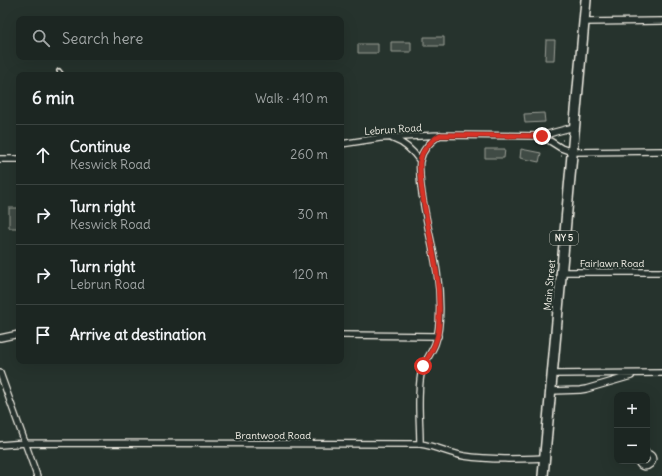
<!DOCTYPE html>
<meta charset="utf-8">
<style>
:root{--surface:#1c2622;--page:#252e2a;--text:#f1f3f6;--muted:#a0a5a5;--line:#3a4340}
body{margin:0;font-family:Delius,sans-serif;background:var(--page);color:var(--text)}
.controls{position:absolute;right:12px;bottom:12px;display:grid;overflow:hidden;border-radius:8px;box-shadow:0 4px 16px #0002}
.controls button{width:36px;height:36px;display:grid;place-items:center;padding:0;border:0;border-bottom:1px solid var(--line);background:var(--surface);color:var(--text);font:20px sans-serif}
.stop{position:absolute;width:12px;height:12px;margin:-9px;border:3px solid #d93025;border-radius:50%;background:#fff}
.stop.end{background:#d93025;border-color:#fff;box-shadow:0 1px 4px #0008}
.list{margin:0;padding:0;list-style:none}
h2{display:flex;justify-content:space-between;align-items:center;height:52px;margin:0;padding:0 16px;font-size:17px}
h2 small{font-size:13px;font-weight:400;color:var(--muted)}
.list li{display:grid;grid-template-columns:26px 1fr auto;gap:12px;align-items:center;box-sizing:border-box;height:60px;padding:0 16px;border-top:1px solid var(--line)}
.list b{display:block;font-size:15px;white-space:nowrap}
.list p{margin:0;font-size:13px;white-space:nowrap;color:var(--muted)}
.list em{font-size:13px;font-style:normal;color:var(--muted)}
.icon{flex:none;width:22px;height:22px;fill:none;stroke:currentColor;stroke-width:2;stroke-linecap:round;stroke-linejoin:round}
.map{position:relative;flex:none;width:662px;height:476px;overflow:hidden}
.search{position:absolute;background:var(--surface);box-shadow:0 4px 16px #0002;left:16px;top:16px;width:328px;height:44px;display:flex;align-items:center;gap:10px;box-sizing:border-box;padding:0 14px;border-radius:8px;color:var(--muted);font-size:15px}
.panel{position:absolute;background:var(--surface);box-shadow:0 4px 16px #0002;left:16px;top:72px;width:328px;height:292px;border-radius:8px}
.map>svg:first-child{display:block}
.green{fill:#414b45;stroke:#9a9e96}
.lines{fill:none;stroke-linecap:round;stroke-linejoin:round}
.lane-casing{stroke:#f4f1e8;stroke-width:6}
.street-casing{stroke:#f4f1e8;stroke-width:8}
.primary-casing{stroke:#f4f1e8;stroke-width:12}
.path{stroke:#f4f1e8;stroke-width:1;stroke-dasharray:1 3;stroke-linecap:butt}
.lane{stroke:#26332d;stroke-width:3}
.street{stroke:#26332d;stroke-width:5.5}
.primary{stroke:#26332d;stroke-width:9}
.route{stroke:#d93025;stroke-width:5}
.labels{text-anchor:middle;stroke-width:4;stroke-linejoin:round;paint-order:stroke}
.shield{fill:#26332d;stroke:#b6b8b0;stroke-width:1}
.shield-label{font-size:9px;font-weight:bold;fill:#f4f1e8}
.street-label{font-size:10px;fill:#f4f1e8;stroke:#26332d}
</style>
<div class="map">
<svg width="662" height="476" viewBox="0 0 662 476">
<rect width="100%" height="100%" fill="#26332d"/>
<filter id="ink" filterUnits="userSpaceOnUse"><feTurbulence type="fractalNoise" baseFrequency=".025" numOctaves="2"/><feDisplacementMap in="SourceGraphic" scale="8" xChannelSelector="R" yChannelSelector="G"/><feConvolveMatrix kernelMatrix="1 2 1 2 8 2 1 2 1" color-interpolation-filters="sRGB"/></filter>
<g filter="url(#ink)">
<path class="green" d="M424,37h20v9h-20z
M546,40h9l-1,20h-9z
M391,42h20v10h-20z
M358,44h20v9h-20z
M544,113l1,9 -20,1 -1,-9z
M485,149h20l-1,9h-19z
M521,149l20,4 -2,9 -19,-4z
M9,208h10v20h-10z"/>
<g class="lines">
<g class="lane-casing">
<path id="lane" d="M59,71l3,4"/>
</g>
<g class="street-casing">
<path id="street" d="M584,22l78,-1
M542,136l19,12 11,4 90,-1
M393,139c12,4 20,12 27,22
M341,144l39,-6 60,-3 102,1 13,-4 19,-5
M0,159h19
M561,272h101
M341,335l97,1
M0,338l19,-4
M0,373l37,103
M552,374l110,-1
M551,391l29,-1 6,-1 45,-13
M420,444c0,-13 -1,-27 -1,-40 0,-10 0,-20 2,-30 2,-11 10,-20 14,-30 7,-19 5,-53 2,-72 -5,-32 -15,-64 -17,-96 0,-5 -1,-11 0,-15 2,-12 11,-20 20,-26
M0,445l25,-2 395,1c15,2 29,9 44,12 27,4 54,3 81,2
M638,461c5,15 24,-3 9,-8"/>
</g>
<g class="primary-casing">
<path id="primary" d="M543,476l43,-476"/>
</g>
<path class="path" d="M562,140h2
M561,156h2"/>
<use href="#lane" class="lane"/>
<use href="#street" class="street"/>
<use href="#primary" class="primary"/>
</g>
</g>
<g class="lines" filter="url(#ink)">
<path class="route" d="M423,366c5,-8 10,-16 13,-25 3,-7 3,-16 3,-24 2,-39 -9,-76 -15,-114 -2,-11 -4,-22 -4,-33 0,-3 -1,-7 0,-9 2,-12 11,-20 20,-26l102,1"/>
</g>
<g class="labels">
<rect class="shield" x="550" y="231" width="28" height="14" rx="3"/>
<g class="shield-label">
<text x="564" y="241">NY 5</text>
</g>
<g class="street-label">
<text transform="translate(393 129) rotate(-4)" y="4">Lebrun Road</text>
<text x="612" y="267">Fairlawn Road</text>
<text transform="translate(549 285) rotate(-85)" y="4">Main Street</text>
<text x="273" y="439">Brantwood Road</text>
</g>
</g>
</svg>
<div class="controls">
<button>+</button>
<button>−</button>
</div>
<div class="stop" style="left:423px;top:366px"></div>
<div class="stop end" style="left:542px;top:136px"></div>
<div class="search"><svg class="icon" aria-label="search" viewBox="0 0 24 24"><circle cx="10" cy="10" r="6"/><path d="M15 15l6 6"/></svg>Search here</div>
<section class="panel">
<h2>6 min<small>Walk · 410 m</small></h2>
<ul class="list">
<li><svg class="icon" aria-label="ahead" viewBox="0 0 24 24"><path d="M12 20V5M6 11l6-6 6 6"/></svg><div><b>Continue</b><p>Keswick Road</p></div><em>260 m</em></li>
<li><svg class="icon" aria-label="right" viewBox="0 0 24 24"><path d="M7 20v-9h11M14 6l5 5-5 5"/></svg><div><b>Turn right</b><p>Keswick Road</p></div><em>30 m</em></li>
<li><svg class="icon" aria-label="right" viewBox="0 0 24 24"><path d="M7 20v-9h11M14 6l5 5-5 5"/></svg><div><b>Turn right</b><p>Lebrun Road</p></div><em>120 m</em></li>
<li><svg class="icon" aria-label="arrive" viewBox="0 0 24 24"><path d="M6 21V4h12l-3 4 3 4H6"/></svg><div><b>Arrive at destination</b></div></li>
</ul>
</section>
</div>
